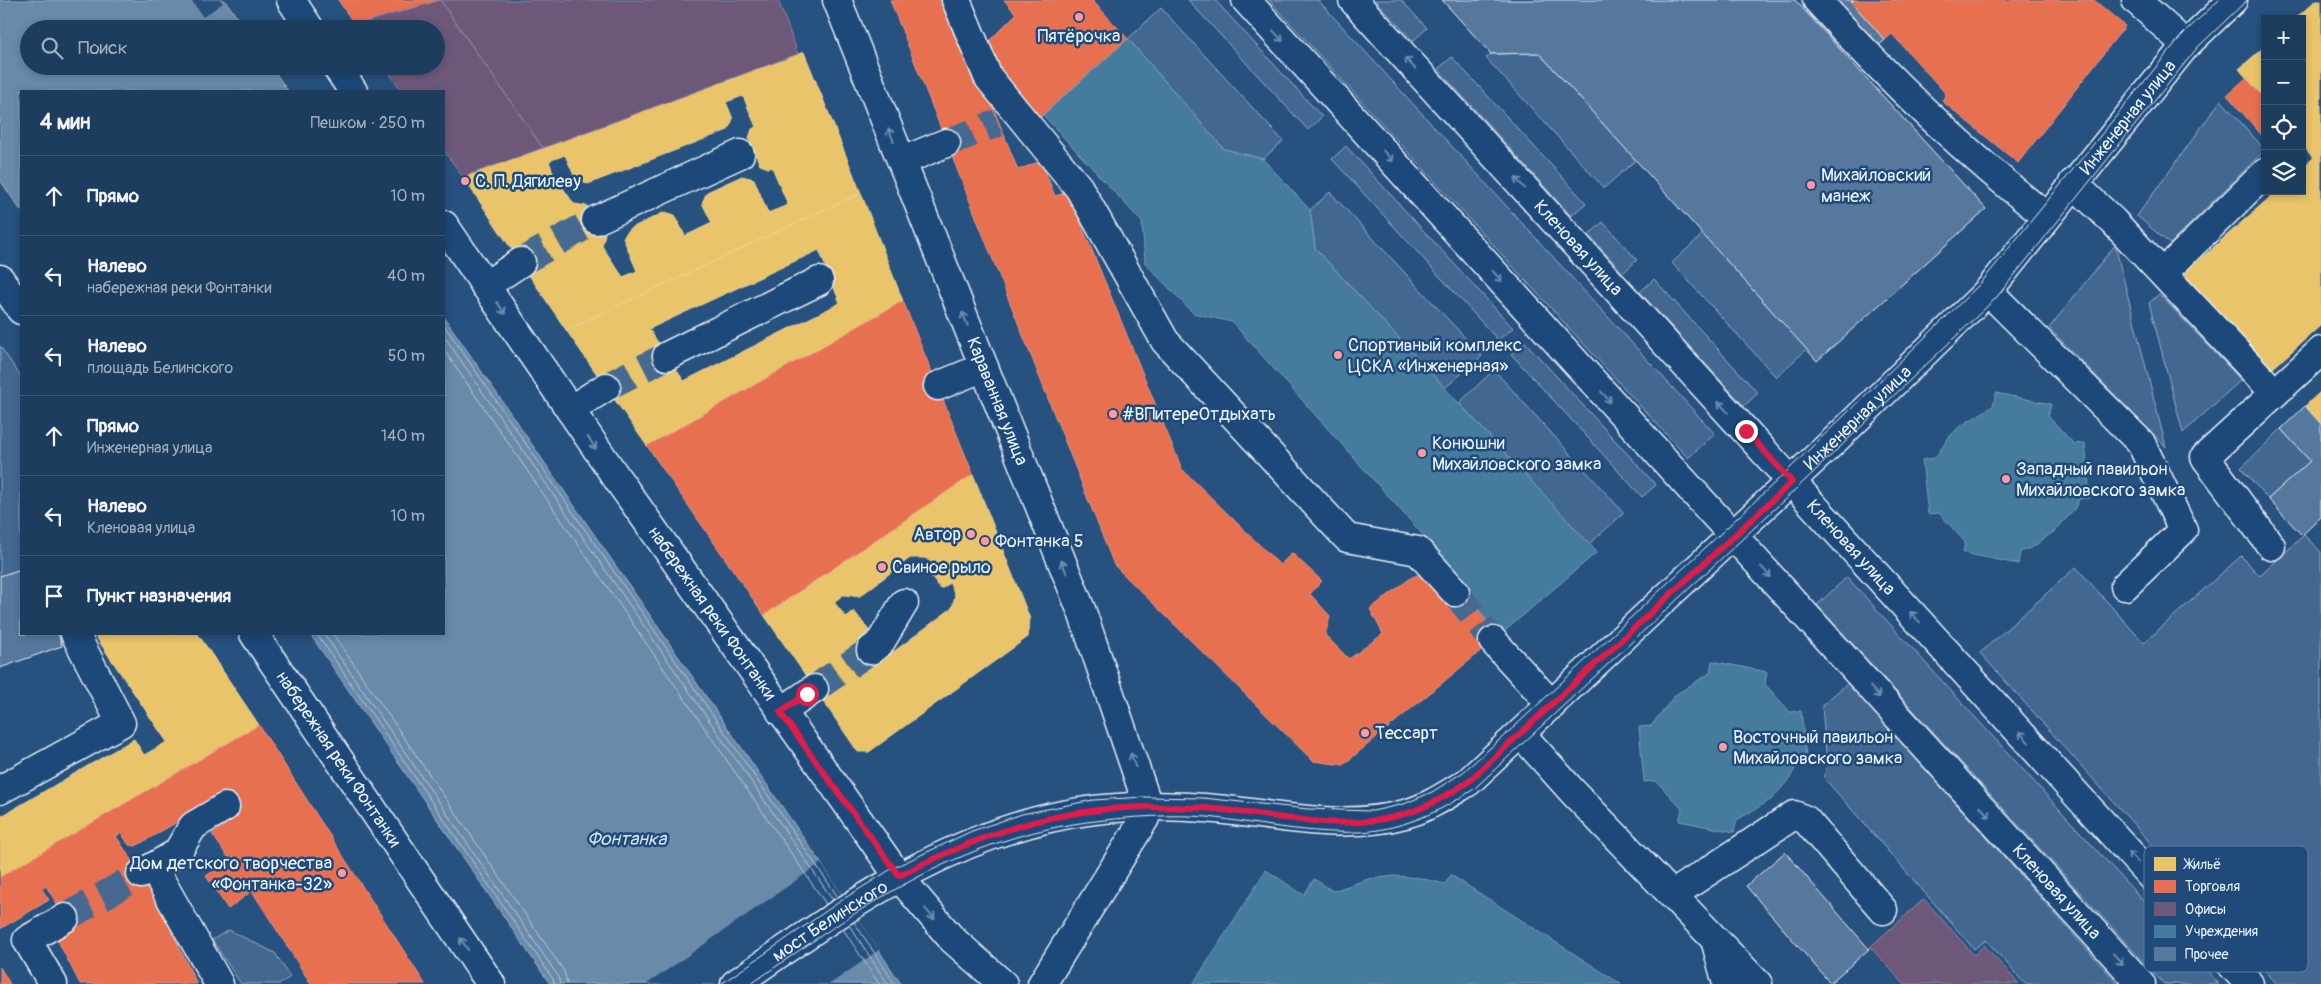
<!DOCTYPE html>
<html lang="ru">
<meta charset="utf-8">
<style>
:root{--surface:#1d3d5f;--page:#2a4868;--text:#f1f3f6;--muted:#a0aebd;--line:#3b5674}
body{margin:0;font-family:Pangolin,sans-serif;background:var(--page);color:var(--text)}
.controls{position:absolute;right:15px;top:15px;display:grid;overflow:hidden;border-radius:0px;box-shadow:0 2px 8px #0003}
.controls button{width:45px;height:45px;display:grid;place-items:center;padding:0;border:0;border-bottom:1px solid var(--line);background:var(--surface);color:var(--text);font:25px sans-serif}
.stop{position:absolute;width:15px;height:15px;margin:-11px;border:4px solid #e11d48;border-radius:50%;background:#fff}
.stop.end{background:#e11d48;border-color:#fff;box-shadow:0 1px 5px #0008}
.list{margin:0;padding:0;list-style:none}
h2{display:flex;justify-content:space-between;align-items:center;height:65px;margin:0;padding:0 20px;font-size:21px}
h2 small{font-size:16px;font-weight:400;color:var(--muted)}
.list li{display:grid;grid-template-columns:32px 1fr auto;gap:15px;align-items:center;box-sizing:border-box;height:80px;padding:0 20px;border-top:1px solid var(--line)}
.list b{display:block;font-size:19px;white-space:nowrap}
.list p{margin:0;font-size:16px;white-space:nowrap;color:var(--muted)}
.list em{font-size:16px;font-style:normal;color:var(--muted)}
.icon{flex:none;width:28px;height:28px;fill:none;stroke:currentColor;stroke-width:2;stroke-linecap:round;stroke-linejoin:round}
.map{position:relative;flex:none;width:2321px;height:984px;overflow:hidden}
.search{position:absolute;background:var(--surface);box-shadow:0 2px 8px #0003;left:20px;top:20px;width:425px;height:55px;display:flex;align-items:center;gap:12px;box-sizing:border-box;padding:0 18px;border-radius:28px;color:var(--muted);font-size:19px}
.panel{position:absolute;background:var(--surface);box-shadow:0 2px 8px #0003;left:20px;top:90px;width:425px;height:545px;border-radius:0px}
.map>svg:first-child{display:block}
.green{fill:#436891;stroke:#96acc4}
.water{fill:#6b8aaa;stroke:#9db3c9}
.pier{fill:#27517f}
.homes{fill:#e9c46a;stroke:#e9d295;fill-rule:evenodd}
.shops{fill:#e76f51;stroke:#e79683}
.offices{fill:#6d597a;stroke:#9287a0}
.public{fill:#457b9d;stroke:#769eb8}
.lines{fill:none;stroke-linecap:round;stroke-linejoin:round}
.shore{stroke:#b6c8d9;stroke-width:1}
.building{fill:#57789d;stroke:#e8f1f8}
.minor-tunnel{stroke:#446991;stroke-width:28;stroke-dasharray:28 14;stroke-linecap:butt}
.minor-casing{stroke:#e8f1f8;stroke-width:31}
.major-casing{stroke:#e8f1f8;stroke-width:31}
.minor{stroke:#1f4a7a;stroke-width:28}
.major{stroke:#1f4a7a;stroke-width:28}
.tram{stroke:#e8f1f8;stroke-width:1}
.oneway{stroke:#6f8dac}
.route{stroke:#e11d48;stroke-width:6}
.poi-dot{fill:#ff9aa2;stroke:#1f4a7a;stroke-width:2}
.labels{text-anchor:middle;stroke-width:5;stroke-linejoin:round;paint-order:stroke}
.poi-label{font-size:18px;fill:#e8f1f8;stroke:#1f4a7a;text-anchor:start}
.street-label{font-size:18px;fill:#e8f1f8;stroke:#1f4a7a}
.water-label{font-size:19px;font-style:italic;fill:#d5e2ec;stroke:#1f4a7a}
.key{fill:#1f4a7a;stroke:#5b7ca0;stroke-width:1}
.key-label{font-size:14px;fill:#e8f1f8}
</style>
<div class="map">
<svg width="2321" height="984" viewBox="0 0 2321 984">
<rect width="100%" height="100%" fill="#27517f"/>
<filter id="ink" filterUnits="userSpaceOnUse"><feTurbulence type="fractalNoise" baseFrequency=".02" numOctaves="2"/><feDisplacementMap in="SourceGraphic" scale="10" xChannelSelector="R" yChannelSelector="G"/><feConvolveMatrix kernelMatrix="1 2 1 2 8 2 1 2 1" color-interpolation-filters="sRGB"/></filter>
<g filter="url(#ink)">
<path class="green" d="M1188,0h27l107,117 -14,13z
M1269,0h49l397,434 -27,24z
M1375,0h26l26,28 -14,13z
M1161,8l122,133 -20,18 -39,-10 -96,-110z
M1539,53l97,107 -32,28 -118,-130 5,-4z
M1452,57l134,146 -15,13 -133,-147z
M2221,100l44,50 -95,94 -33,-28z
M1346,146l167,182 -15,12 -166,-181z
M1330,192l152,164 -37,32 -130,-140 -5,-38z
M1603,222l34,38 -14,13 -34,-38z
M1703,234l104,115 -31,28 -104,-114z
M2115,245l51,202 -117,-119z
M1654,279l104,114 -14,13 -104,-114z
M2159,294l82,86 -58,53 -34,-130z
M1525,342l131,143 -14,12 -131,-143z
M0,346l21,31v192l-21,7z
M1494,370l130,143 -35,31 -130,-141z
M2281,429l29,32 -42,38 -27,-31z
M2304,535l17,17v432h-44l-297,-331 96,-86 68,76 97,-87 19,20z
M1847,577l372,407h-55l-347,-379z
M1848,683l270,301h-93l-39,-44 -12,9 -150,-171 3,-13 -5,-60z
M229,930l46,23 15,24 -10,7h-39l-29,-44z"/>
<path class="water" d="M0,0h225l20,29h-216v37h242l17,25h-267v120l-21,-31z
M444,317l377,546 80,121h-351l-240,-350h134z"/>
<path class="pier" d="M191,0h30l2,3 -20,14z
M821,863l58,87 -49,34h-183z"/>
<path class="homes" d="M2316,0h5v325l-50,45 -89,-95 95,-84h25v-23l11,-10 -11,-14v-125h-7z
M2265,46v54l-26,-31z
M804,52l57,141 -295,137 -103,-153zM743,96l13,31 -4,2 -3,9 11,27 8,3 4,-1 16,38 -20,8 -14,-34 -12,-3 -35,16 -5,11 10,20 -27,13 -10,-21 -10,-3 -36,17 -6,9 14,33 -14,6 -21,-31 3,-12 -18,-28 -13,-2 -20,-29 -5,-14 16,-6 11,25 12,4 140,-54 5,-11 -7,-17z
M861,193l42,108 -256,145 -81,-116zM819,250l21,53 -156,78 -35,-52z
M2321,391v33l-16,-18z
M973,474l57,145 -2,18 -159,115h-11l-94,-137zM910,558h15l12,8 -9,7 13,16 9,-6 5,12 -3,13 -72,54 -17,-22 8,-7 -17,-22 -8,6 -12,-15 9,-7 17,1z
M94,634h104l61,91 -259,152v-60l134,-78 10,16 23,-13z"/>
<path class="shops" d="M338,0h103l-86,25z
M890,0h60l68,170 23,-9 14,35 13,-4 114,277 98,96 12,-12 30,28 -12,13 20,22 -5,19 24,24 34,-25 -13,-25 42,-32 9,-3 40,13 38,49 -156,129 -30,-4 -199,-196z
M1004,0h88l36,39 -90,80 -56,-71 34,-34z
M1854,0h240l31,26 -107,137 -76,-62 4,-7 -54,-60 -7,6 -34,-38z
M2246,78l19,22v39l-38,-44z
M903,301l70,173 -209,141 -117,-169z
M259,725l166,259h-114l-59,-93 -24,18 -22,-33 24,-16 -18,-26 22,-16 -16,-20 -82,48 -7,-1 -8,-12 -5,3 37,57 44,91h-117l-23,-45 16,-8 -27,-45 -4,3 7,11 -49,29v-52z
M0,967l10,17h-10z"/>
<path class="offices" d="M440,0h338l20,54 -255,94z
M440,0l103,148 -80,29 -19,-26v-60h-42l-18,-25h52v-37h-78l-3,-4z
M1924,899l50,56 10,-10 35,39h-115l-34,-37z"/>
<path class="public" d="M1128,39l96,110 39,10 47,51 5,38 282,304 -98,84 -38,-49 5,-4 -234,-261 -39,-9 -48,-50 -3,-41 -99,-107z
M1996,393l55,11 -3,12 26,28 11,-1 5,55 -11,1 -5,11 -19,21 -22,16 -13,5 -2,12 -55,-11 2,-11 -26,-29 -11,1 -6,-54 13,-2 14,-21 10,-10 34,-21z
M1712,661l55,11 -2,12 25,28 11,-1 6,55 -11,1 -6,11 -18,21 -35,21 -3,12 -55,-11 3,-12 -26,-28 -12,1 -5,-55 12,-1 24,-31 35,-22z
M1266,870l38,25 10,-16 19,12 35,-12 26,-3 26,2 25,6 6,-9 170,109h-428z"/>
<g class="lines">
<path class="shore" d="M444,325l394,572
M444,336l389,564
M444,350l382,554
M317,634l236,345 1,5
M324,634l234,342 2,8
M333,634l231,337 3,13
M854,922l41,62
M849,925l39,59
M843,929l36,55"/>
</g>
<path class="building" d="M1442,0h353l191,209 -169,152 -278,-308 -48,1z
M1831,0h23l-3,2 34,38 -10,9z
M2305,406l16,18v93l-19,18 -34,-36 42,-38 -29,-32z
M21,569v65h37l4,12 -62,22v-92z
M1785,852l84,97 -39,34 -84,-97z"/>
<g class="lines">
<path class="minor-tunnel" d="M946,143l52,-20
M521,262l75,-42
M606,387l61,-31
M1455,592l38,49
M814,689l57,-39
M65,918l76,-44"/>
<g class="minor-casing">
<g id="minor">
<path d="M291,0l19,29"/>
<path id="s1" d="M837,0l245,612 63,185 2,10 -2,11 -103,166"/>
<path d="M956,0l32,77 91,111 86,153 182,197 71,13 37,41"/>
<path id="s2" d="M1246,0l895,984"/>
<path id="s3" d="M1353,0l896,984"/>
<path d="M1817,0c70,78 147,152 230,217"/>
<path d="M2136,0l50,45"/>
<path d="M336,66l17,25"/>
<path d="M902,161l44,-18"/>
<path d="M2073,183l41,39 161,171 -70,64 66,89"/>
<path d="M596,220l144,-66"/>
<path id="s4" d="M444,225l172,252 283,400 53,62 51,45"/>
<path d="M2163,273l102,-100"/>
<path d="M485,286l36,-24"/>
<path d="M1988,291l153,152 42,87 -58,56"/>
<path d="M667,356l152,-75"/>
<path d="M938,386l46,-19"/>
<path d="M2275,393l46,-42"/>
<path d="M570,410l36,-23"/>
<path d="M1493,641l59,64"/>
<path d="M871,650l9,-7 24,-40"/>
<path d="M781,712l33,-23"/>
<path d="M1521,734l51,57 186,193"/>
<path d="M0,790l121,-67 -46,-89"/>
<path d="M153,867l66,117"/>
<path d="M141,874l36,-21 16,-27 32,-19"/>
<path d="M1672,895l122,-80 12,5 77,90"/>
<path d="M1716,943l11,41"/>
<path d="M53,984l-26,-44 38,-22"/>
</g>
</g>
<g class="major-casing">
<g id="major">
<path d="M0,279l21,31"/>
<path id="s5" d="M254,634l237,350"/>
<path id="s6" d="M735,984c111,-76 221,-157 359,-174 36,-4 74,-5 111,-2 66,5 134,24 200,6 23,-6 43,-20 63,-32l367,-342 153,-149 198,-246 47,-45"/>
</g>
</g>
<use href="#minor" class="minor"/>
<use href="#major" class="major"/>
<path class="tram" d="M721,984l124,-86 48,-30 79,-37 50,-17 71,-14 52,-3 58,1 105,11 65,2 31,-7 28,-12 30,-19 52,-46 270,-253 196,-190 202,-249 37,-35
M751,984c109,-76 207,-147 344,-163 36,-4 76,-7 113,-4 49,6 122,21 170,13 36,-6 66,-21 96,-41l323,-301 199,-190 201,-250 50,-48"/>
</g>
<defs><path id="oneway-shaft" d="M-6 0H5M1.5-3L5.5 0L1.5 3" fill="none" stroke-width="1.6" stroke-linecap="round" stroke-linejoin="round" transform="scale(1.25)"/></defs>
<g class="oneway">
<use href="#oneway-shaft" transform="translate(1278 36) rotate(48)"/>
<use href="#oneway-shaft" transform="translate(1410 63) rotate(-132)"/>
<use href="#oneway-shaft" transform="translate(891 135) rotate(-112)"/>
<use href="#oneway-shaft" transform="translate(1388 156) rotate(48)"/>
<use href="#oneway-shaft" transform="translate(1520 183) rotate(-132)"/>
<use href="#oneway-shaft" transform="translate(1497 276) rotate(48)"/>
<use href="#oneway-shaft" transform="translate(501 308) rotate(56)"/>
<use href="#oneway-shaft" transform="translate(965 319) rotate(-112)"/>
<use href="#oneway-shaft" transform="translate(1606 397) rotate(48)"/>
<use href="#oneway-shaft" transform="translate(1723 407) rotate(-132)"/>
<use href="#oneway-shaft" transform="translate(592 443) rotate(56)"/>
<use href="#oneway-shaft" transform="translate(1064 567) rotate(-112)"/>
<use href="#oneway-shaft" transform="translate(1766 572) rotate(48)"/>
<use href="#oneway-shaft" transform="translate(1915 617) rotate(-132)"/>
<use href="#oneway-shaft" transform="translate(1875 692) rotate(48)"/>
<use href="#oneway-shaft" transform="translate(2024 737) rotate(-132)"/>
<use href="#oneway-shaft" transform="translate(1133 760) rotate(-109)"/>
<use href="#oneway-shaft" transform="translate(1985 812) rotate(48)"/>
<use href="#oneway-shaft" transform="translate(2133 857) rotate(-132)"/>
<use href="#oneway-shaft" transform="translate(930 914) rotate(49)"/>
<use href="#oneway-shaft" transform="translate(464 944) rotate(-124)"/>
<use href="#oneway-shaft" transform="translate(2118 959) rotate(48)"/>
</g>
</g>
<g class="lines" filter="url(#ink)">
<path class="route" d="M807,694l-27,18 119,164c82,-42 155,-68 249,-69 19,0 38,0 57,1 65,5 138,27 203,5 22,-7 41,-19 60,-31l324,-300 -46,-51"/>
</g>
<g class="poi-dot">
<circle cx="1079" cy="17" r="5"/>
<circle cx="465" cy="181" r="5"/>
<circle cx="1811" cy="185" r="5"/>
<circle cx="1338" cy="355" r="5"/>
<circle cx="1113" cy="414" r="5"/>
<circle cx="1422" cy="453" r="5"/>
<circle cx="2006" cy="479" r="5"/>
<circle cx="971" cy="534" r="5"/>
<circle cx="985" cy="541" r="5"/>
<circle cx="882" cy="567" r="5"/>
<circle cx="1365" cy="733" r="5"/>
<circle cx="1723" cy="747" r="5"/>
<circle cx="342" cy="873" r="5"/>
</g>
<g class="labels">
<g class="poi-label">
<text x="1079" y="42" text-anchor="middle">Пятёрочка</text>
<text x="1821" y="181">Михайловский<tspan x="1821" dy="21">манеж</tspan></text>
<text x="475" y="187">С. П. Дягилеву</text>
<text x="1348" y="351">Спортивный комплекс<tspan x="1348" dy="21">ЦСКА «Инженерная»</tspan></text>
<text x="1123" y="420">#ВПитереОтдыхать</text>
<text x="1432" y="449">Конюшни<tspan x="1432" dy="21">Михайловского замка</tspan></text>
<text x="2016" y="475">Западный павильон<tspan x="2016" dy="21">Михайловского замка</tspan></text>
<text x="961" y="540" text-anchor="end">Автор</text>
<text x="995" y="547">Фонтанка 5</text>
<text x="892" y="573">Свиное рыло</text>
<text x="1375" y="739">Тессарт</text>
<text x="1733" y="743">Восточный павильон<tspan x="1733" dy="21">Михайловского замка</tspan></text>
<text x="332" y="869" text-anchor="end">Дом детского творчества<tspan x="332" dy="21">«Фонтанка-32»</tspan></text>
</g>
<g class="street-label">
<text dy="6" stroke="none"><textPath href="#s6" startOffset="1725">Инженерная улица</textPath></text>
<text dy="6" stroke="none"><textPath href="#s3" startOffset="335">Кленовая улица</textPath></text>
<text dy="6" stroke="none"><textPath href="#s1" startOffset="432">Караванная улица</textPath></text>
<text dy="6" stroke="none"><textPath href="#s6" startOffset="1320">Инженерная улица</textPath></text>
<text dy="6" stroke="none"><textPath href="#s3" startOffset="740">Кленовая улица</textPath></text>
<text dy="6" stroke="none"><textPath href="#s4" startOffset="472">набережная реки Фонтанки</textPath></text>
<text dy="6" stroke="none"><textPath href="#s5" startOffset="151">набережная реки Фонтанки</textPath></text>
<text dy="6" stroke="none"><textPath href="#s2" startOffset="1205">Кленовая улица</textPath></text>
<text dy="6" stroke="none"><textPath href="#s6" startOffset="114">мост Белинского</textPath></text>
</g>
<g class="water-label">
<text x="627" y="845">Фонтанка</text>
</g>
</g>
<rect x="2144" y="846" width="164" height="126" rx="8" class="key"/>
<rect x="2154" y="857" width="22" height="14" fill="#e9c46a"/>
<rect x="2154" y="880" width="22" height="13" fill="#e76f51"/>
<rect x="2154" y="902" width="22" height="14" fill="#6d597a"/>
<rect x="2154" y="925" width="22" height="13" fill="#457b9d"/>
<rect x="2154" y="947" width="22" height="14" fill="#57789d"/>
<g class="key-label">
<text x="2185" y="869">Жильё</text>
<text x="2185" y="891">Торговля</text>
<text x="2185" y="914">Офисы</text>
<text x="2185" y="936">Учреждения</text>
<text x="2185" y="959">Прочее</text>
</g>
</svg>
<div class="controls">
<button>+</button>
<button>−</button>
<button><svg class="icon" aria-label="locate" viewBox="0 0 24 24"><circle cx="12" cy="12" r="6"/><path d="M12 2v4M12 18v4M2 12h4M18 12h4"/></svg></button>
<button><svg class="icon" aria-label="layers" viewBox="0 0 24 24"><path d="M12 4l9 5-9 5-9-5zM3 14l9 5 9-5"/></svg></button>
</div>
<div class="stop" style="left:807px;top:694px"></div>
<div class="stop end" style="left:1746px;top:431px"></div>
<div class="search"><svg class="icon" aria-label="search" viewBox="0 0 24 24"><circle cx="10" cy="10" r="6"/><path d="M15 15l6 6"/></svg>Поиск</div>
<section class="panel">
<h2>4 мин<small>Пешком · 250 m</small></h2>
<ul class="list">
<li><svg class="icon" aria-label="ahead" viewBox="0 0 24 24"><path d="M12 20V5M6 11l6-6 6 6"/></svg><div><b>Прямо</b></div><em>10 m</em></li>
<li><svg class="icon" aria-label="left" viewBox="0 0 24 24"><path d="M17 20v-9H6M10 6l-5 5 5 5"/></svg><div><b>Налево</b><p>набережная реки Фонтанки</p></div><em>40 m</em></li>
<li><svg class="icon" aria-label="left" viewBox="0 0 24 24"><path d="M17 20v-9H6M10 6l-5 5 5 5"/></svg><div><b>Налево</b><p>площадь Белинского</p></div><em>50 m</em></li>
<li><svg class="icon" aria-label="ahead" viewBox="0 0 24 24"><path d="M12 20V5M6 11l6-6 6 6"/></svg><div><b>Прямо</b><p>Инженерная улица</p></div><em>140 m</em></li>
<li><svg class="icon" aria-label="left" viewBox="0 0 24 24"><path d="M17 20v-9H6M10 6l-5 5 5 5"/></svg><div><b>Налево</b><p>Кленовая улица</p></div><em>10 m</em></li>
<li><svg class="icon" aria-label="arrive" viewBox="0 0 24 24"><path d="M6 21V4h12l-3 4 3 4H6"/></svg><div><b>Пункт назначения</b></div></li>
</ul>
</section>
</div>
